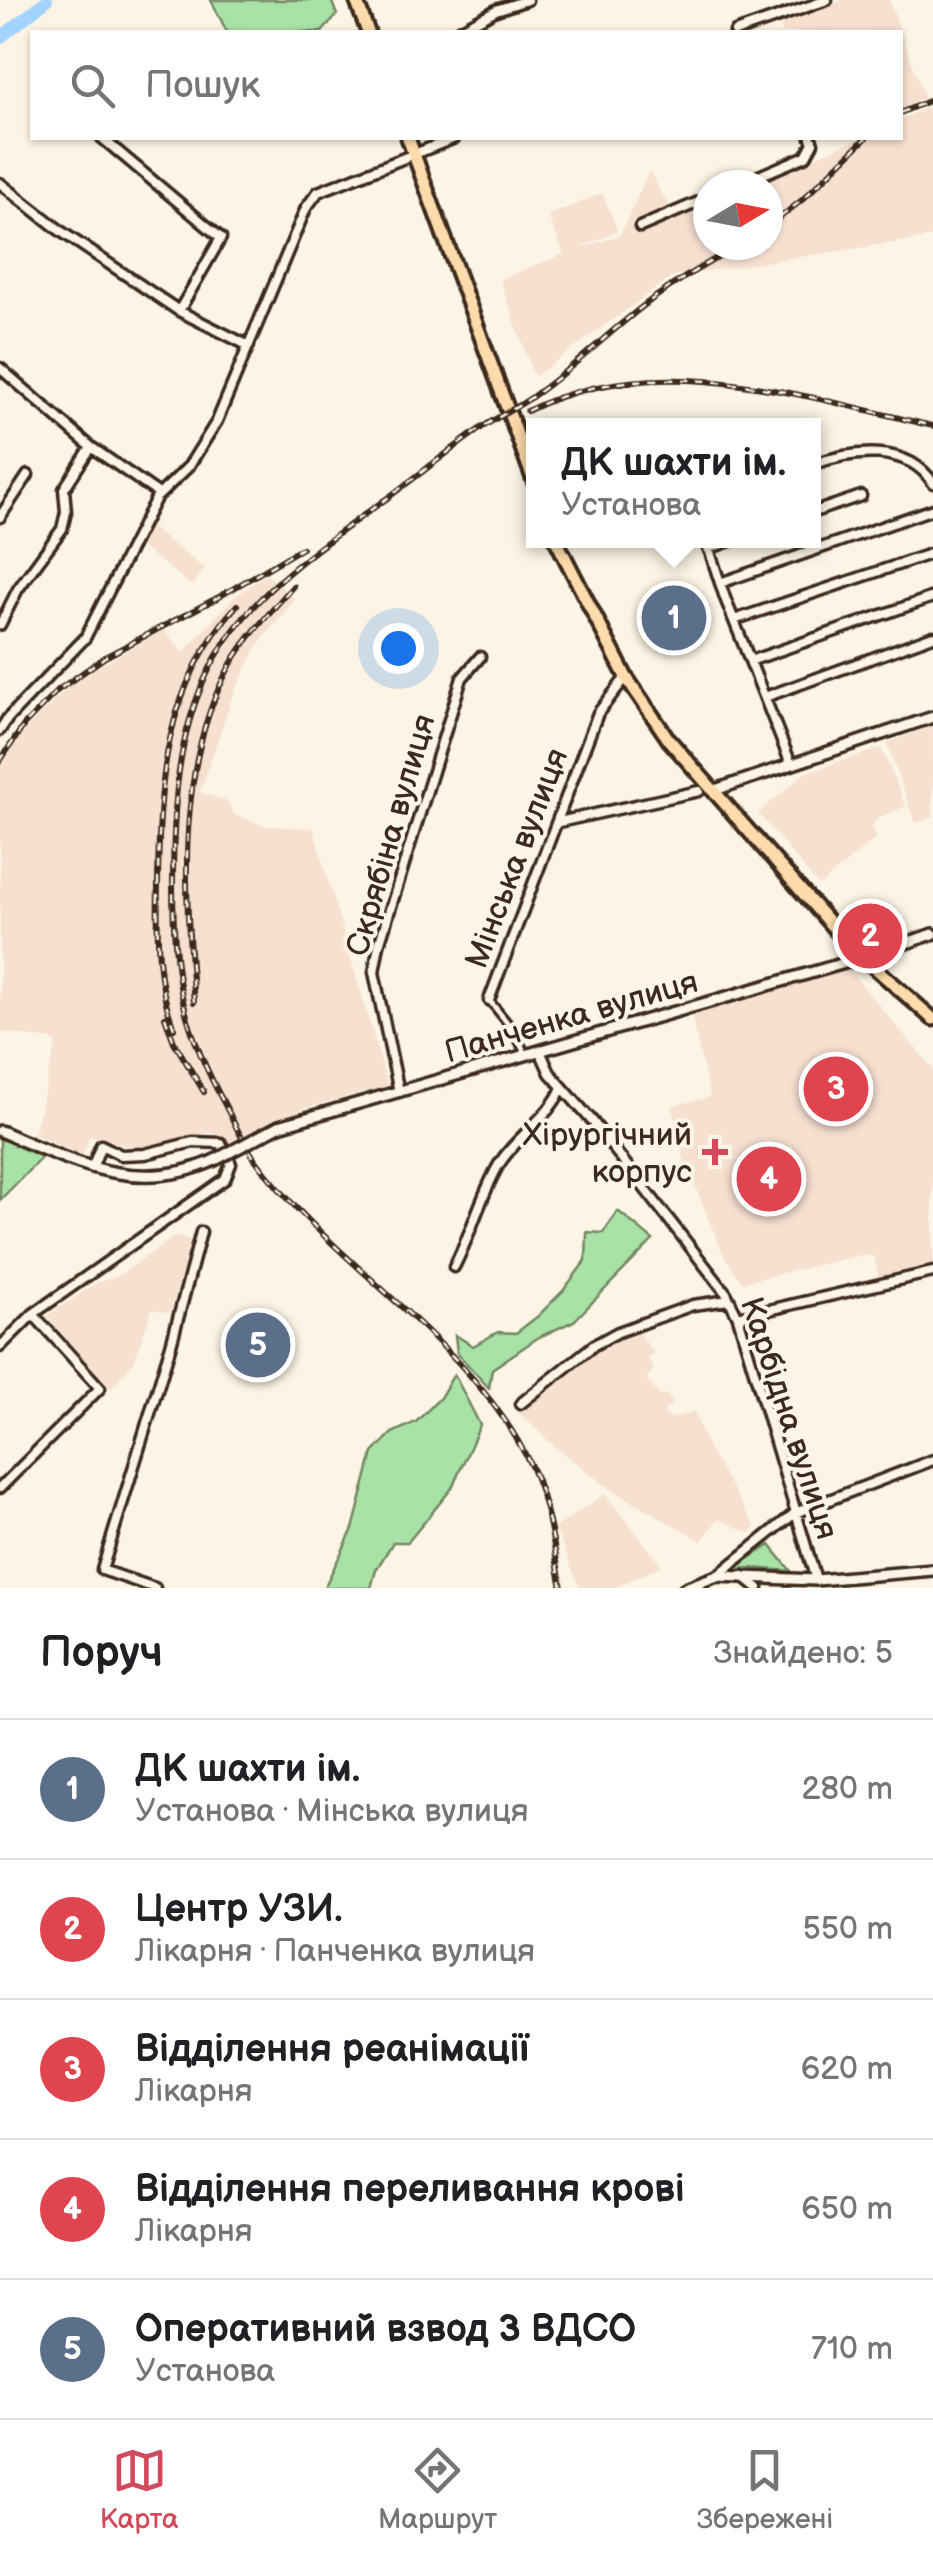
<!DOCTYPE html>
<html lang="uk">
<meta charset="utf-8">
<style>
:root{--surface:#fff;--page:#f6f6f6;--text:#202124;--muted:#757577;--line:#e0e0e0;--accent:#d1495b}
body{margin:0;font-family:"Balsamiq Sans",sans-serif;background:var(--page);color:var(--text)}
.compass{position:absolute;left:693px;top:170px;width:90px;height:90px;border-radius:50%;background:var(--surface);box-shadow:0 2px 8px #0004;rotate:80deg}
.you{position:absolute;left:398px;top:648px;width:35px;height:35px;margin:-25px;border:8px solid #fff;border-radius:50%;background:#1a73e8;box-shadow:0 0 0 15px #1a73e833}
.badge{display:grid;place-items:center;width:65px;height:65px;border-radius:50%;background:var(--accent);color:#fff;font-size:32px;font-weight:700}
.pin{position:absolute;translate:-50% -50%;border:5px solid #fff;box-shadow:0 2px 10px #0006}
.popup{position:absolute;left:526px;top:418px;width:295px;height:130px;box-sizing:border-box;display:grid;place-content:center;border-radius:0px;background:var(--surface);filter:drop-shadow(0 2px 8px #0005);font-size:32px;white-space:nowrap;color:var(--muted)}
.popup b{font-size:38px;color:var(--text)}
.popup::after{content:'';position:absolute;left:50%;top:100%;margin-left:-20px;border:20px solid transparent;border-top-color:var(--surface)}
.list{margin:0;padding:0;list-style:none}
h2{display:flex;justify-content:space-between;align-items:center;height:130px;margin:0;padding:0 40px;font-size:42px}
h2 small{font-size:32px;font-weight:400;color:var(--muted)}
.list li{display:grid;grid-template-columns:65px 1fr auto;gap:30px;align-items:center;box-sizing:border-box;height:140px;padding:0 40px;border-top:2px solid var(--line)}
.list b{display:block;font-size:38px;white-space:nowrap}
.list p{margin:0;font-size:32px;white-space:nowrap;color:var(--muted)}
.list em{font-size:32px;font-style:normal;color:var(--muted)}
.icon{flex:none;width:55px;height:55px;fill:none;stroke:currentColor;stroke-width:2;stroke-linecap:round;stroke-linejoin:round}
.map{position:relative;flex:none;width:933px;height:1588px;overflow:hidden}
.search{position:absolute;background:var(--surface);box-shadow:0 2px 8px #0004;left:30px;right:30px;top:30px;height:110px;display:flex;align-items:center;gap:25px;box-sizing:border-box;padding:0 35px;border-radius:0px;color:var(--muted);font-size:38px}
.sheet{height:830px;background:var(--surface)}
nav{display:flex;justify-content:space-around;align-items:center;box-sizing:border-box;height:140px;border-top:2px solid var(--line);background:var(--surface);font-size:28px;color:var(--muted)}
nav a{display:grid;justify-items:center;gap:5px}
nav .on{color:var(--accent)}
.map>svg:first-child{display:block}
.built{fill:#f6e0d0}
.green{fill:#a9e2a6;stroke:#728662;stroke-width:2.5}
.lines{fill:none;stroke-linecap:round;stroke-linejoin:round}
.river{stroke:#a2d2fe;stroke-width:12}
.pedestrian-casing{stroke:#3b2a1e;stroke-width:12}
.minor-casing{stroke:#3b2a1e;stroke-width:15}
.tertiary-casing{stroke:#3b2a1e;stroke-width:16}
.primary-casing{stroke:#3b2a1e;stroke-width:19}
.pedestrian{stroke:#fcf5e5;stroke-width:5}
.minor{stroke:#fcf5e5;stroke-width:8}
.tertiary{stroke:#fcf5e5;stroke-width:9}
.primary{stroke:#fedbac;stroke-width:11}
.rail-casing{stroke:#3b2a1e;stroke-width:6}
.rail{stroke:#fcf5e5;stroke-width:2.5;stroke-dasharray:8;stroke-linecap:butt}
.tertiary-bridge-casing{stroke:#3b2a1e;stroke-width:16;stroke-linecap:butt}
.tertiary-bridge{stroke:#fcf5e5;stroke-width:9}
.poi-dot{fill:#d1495b;stroke:#fcf5e5;stroke-width:4}
.labels{text-anchor:middle;stroke-width:8;stroke-linejoin:round;paint-order:stroke}
.street-label{font-size:32px;fill:#3b2a1e;stroke:#fcf5e5}
.poi-label{font-size:32px;fill:#3b2a1e;stroke:#fcf5e5;text-anchor:end}
</style>
<div class="map">
<svg width="933" height="1588" viewBox="0 0 933 1588">
<rect width="100%" height="100%" fill="#fcf5e5"/>
<filter id="ink" filterUnits="userSpaceOnUse"><feTurbulence type="fractalNoise" baseFrequency=".01" numOctaves="2"/><feDisplacementMap in="SourceGraphic" scale="20" xChannelSelector="R" yChannelSelector="G"/><feConvolveMatrix kernelMatrix="1 2 1 2 8 2 1 2 1" color-interpolation-filters="sRGB"/></filter>
<g filter="url(#ink)">
<path class="built" d="M842,0h47l36,98 -24,11 -1,-77h-118l-2,-7z
M933,105v132l-260,39 -139,101 -34,-98 64,-25 -16,-38 54,-23 16,38 -45,20 47,-16 29,-64 27,48 32,-15v41h60v-60h-17l108,-47h41l1,-19z
M149,526l56,43 -13,17 -56,-43z
M266,574l29,25 -39,49 -25,52 -31,92 28,10 6,13 32,11 47,2 75,258 -83,22 -76,37 -14,-13 -78,17 -47,-13 -8,20 -48,-22 23,-93 -57,-9v-266l21,-32 55,-55 88,-49 19,23 49,-54z
M933,726v91l-18,6 -28,-80z
M881,748l25,58 -28,12 -7,11 6,8 -58,49 -61,-73 47,-40z
M848,969l85,99v198l-54,12 -5,-22h-16l-116,26 -19,-28 -38,-92 -13,-56 38,-9 -19,-82z
M176,1236l16,5 -22,72 -18,-4 -18,53 -24,27 -63,-73 51,-34 18,-5z
M636,1329l18,24 -6,5 6,11 -8,10 14,17 6,-2 7,8 -10,10 8,7 23,-8 15,39 47,78 -6,5 -32,-14 -16,22 -93,-53 -52,-39 -41,-39 90,-67z
M605,1494l57,71 -47,23h-35l-25,-60z"/>
<path class="green" d="M211,0h120l6,15 -15,17h-95z
M0,1138l42,19 -42,43z
M618,1211l35,29 -79,81 -35,16 -47,32 -3,19 -32,-35 -2,-18 18,11 25,-14 18,1 22,-17 25,-25 23,-31 1,-28 16,1z
M454,1374l26,51 -28,63 -44,54h-15l-17,28 -5,18h-47l29,-59 20,-76 19,-20 24,-11 24,-24z
M770,1545l21,26 -55,-4z"/>
<g class="lines">
<path class="river" d="M0,38l47,-38"/>
<g class="pedestrian-casing">
<path id="pedestrian" d="M489,1000l25,31 12,24"/>
</g>
<g class="minor-casing">
<path id="minor" d="M456,32l40,-22 31,-10
M735,32l92,-32
M102,138l119,100 -42,73
M0,183l62,49 117,79 70,35
M738,185l68,-29 7,-13 -2,-5
M640,227l68,-29
M0,368l91,79 68,47
M814,464c37,-13 93,-21 119,19
M814,512l47,-16
M0,517l28,-42
M706,540l19,58 66,166
M708,549l25,-9
M720,583l213,-74
M734,620l199,-67
M0,625l18,-36 44,-60 4,-17 -2,-23 27,-42
M750,661l183,-64
M765,697l168,-61
M0,730l8,-12 77,-80 71,-140 33,-32 28,-45 89,-213 12,-16 137,-54
M559,822l140,-31
M489,1000l109,-287 28,-36
M540,1051l10,22 43,49 133,171 12,24 78,263
M399,1092l-25,-120 5,-27 83,-267 18,-21
M454,1267c17,-33 26,-69 44,-101 16,-28 54,-51 64,-79
M738,1317l195,-45
M0,1347l33,-33 192,-135 6,-15 -10,-21 -28,-1 -48,12 -24,1 -20,-10 -9,23
M520,1404l74,-59 24,-13 75,-27 36,-5
M0,1488l100,-100 -67,-74
M717,1576l78,-63 138,-53
M743,1576l15,12
M155,1588l-53,-18 69,-225 30,-113"/>
</g>
<g class="tertiary-casing">
<path id="tertiary" d="M712,791l221,-74
M279,1126l583,-168 71,-24
M0,1131c74,31 137,65 215,29
M685,1588l32,-12 99,4 117,-10"/>
</g>
<g class="primary-casing">
<path id="primary" d="M356,0l12,32
M408,138l126,343
M556,540l70,137 43,63 178,203 86,76"/>
</g>
<use href="#pedestrian" class="pedestrian"/>
<use href="#minor" class="minor"/>
<use href="#tertiary" class="tertiary"/>
<use href="#primary" class="primary"/>
<g class="rail-casing">
<path id="rail" d="M900,113l33,-14
M768,227l34,-27 64,-62
M527,411c127,-64 276,-15 406,15
M0,761l24,-36 34,-35 47,-33 112,-59 85,-50
M194,1002c-10,-108 -18,-241 37,-338 16,-28 41,-53 62,-78
M165,1017l9,25 30,50
M174,1028c-18,-46 -17,-94 -16,-143 1,-105 6,-198 79,-280
M562,1588c-9,-45 -15,-94 -37,-134 -63,-120 -191,-188 -270,-295 -12,-17 -21,-36 -30,-54 -44,-81 -51,-126 -52,-217 0,-76 2,-152 38,-222 37,-72 111,-121 175,-167 30,-22 60,-46 91,-68 19,-14 41,-23 59,-37 41,-29 75,-64 115,-94 28,-20 59,-39 89,-55"/>
</g>
<use href="#rail" class="rail"/>
<g class="tertiary-bridge-casing">
<path id="tertiary-bridge" d="M215,1160l64,-34"/>
</g>
<use href="#tertiary-bridge" class="tertiary-bridge"/>
</g>
</g>
<path class="poi-dot" d="M710 1137h10v10h10v10h-10v10h-10v-10h-10v-10h10z"/>
<g class="labels">
<g class="street-label">
<text transform="translate(390 835) rotate(-74)" y="11">Скрябіна вулиця</text>
<text transform="translate(516 858) rotate(-69)" y="11">Мінська вулиця</text>
<text transform="translate(571 1016) rotate(-16)" y="11">Панченка вулиця</text>
<text transform="translate(790 1418) rotate(72)" y="11">Карбідна вулиця</text>
</g>
<g class="poi-label">
<text x="692" y="1145">Хірургічний<tspan x="692" dy="37">корпус</tspan></text>
</g>
</g>
</svg>
<svg class="compass" viewBox="-18 -18 36 36"><path d="M0-13l5 13h-10z" fill="#e53935"/><path d="M0 13l5-13h-10z" fill="#757577"/></svg>
<div class="you"></div>
<div class="pin badge" style="left:674px;top:618px;background:#5c6f8a">1</div>
<div class="popup"><b>ДК шахти ім.</b>Установа</div>
<div class="pin badge" style="left:870px;top:936px;background:#e0444e">2</div>
<div class="pin badge" style="left:836px;top:1089px;background:#e0444e">3</div>
<div class="pin badge" style="left:769px;top:1179px;background:#e0444e">4</div>
<div class="pin badge" style="left:258px;top:1345px;background:#5c6f8a">5</div>
<div class="search"><svg class="icon" aria-label="search" viewBox="0 0 24 24"><circle cx="10" cy="10" r="6"/><path d="M15 15l6 6"/></svg>Пошук</div>
</div>
<section class="sheet">
<h2>Поруч<small>Знайдено: 5</small></h2>
<ul class="list">
<li><span class="badge" style="background:#5c6f8a">1</span><div><b>ДК шахти ім.</b><p>Установа · Мінська вулиця</p></div><em>280 m</em></li>
<li><span class="badge" style="background:#e0444e">2</span><div><b>Центр УЗИ.</b><p>Лікарня · Панченка вулиця</p></div><em>550 m</em></li>
<li><span class="badge" style="background:#e0444e">3</span><div><b>Відділення реанімації</b><p>Лікарня</p></div><em>620 m</em></li>
<li><span class="badge" style="background:#e0444e">4</span><div><b>Відділення переливання крові</b><p>Лікарня</p></div><em>650 m</em></li>
<li><span class="badge" style="background:#5c6f8a">5</span><div><b>Оперативний взвод 3 ВДСО</b><p>Установа</p></div><em>710 m</em></li>
</ul>
</section>
<nav>
<a class="on"><svg class="icon" aria-label="map" viewBox="0 0 24 24"><path d="M3 6l6-2 6 2 6-2v14l-6 2-6-2-6 2zM9 4v14M15 6v14"/></svg>Карта</a>
<a><svg class="icon" aria-label="directions" viewBox="0 0 24 24"><path d="M12 3l9 9-9 9-9-9zM9 14v-3h6M13 9l2 2-2 2"/></svg>Маршрут</a>
<a><svg class="icon" aria-label="saved" viewBox="0 0 24 24"><path d="M7 4h10v16l-5-4-5 4z"/></svg>Збережені</a>
</nav>
